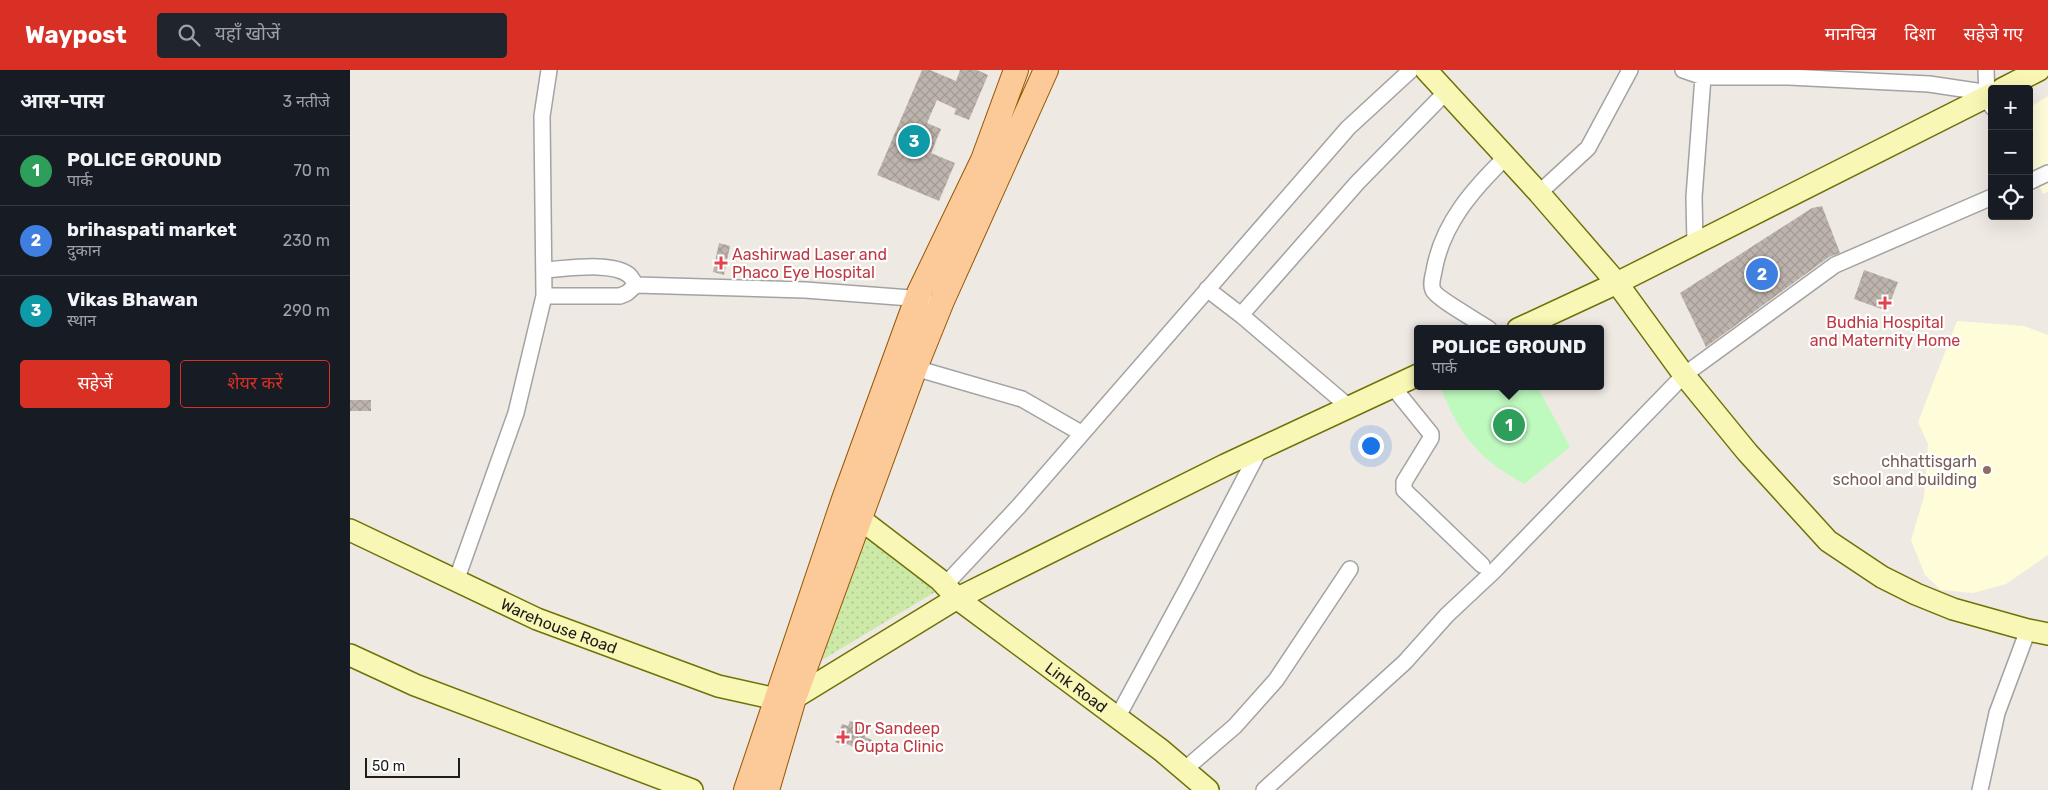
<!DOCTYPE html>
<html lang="hi">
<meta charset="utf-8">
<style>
:root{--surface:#171b24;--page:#20242c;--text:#f1f3f6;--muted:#9ea1a6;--line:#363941;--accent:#d93025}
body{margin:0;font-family:Rubik,"Noto Sans Devanagari",sans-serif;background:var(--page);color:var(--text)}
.controls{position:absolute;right:15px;top:15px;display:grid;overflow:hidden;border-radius:5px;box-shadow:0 5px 20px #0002}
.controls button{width:45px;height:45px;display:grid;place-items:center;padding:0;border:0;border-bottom:1px solid var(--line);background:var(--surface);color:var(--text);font:25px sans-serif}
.scale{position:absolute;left:15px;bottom:12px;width:95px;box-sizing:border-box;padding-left:5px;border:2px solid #1c1c1c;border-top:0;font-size:14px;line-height:18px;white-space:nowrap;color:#1c1c1c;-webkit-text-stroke:4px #fff;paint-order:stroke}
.you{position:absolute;left:1020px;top:375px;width:18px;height:18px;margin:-12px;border:4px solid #fff;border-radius:50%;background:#1a73e8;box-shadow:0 0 0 8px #1a73e833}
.badge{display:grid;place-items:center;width:32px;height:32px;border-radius:50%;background:var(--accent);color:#fff;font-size:16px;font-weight:700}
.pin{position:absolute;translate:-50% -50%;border:2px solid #fff;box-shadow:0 1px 5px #0006}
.popup{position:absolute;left:1064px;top:255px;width:190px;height:65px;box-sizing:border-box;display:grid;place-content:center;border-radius:5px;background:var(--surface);filter:drop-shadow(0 1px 4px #0005);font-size:16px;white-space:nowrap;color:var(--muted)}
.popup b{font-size:19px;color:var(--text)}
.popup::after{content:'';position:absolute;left:50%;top:100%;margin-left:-10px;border:10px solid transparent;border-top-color:var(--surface)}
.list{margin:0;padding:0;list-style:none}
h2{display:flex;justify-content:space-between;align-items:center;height:65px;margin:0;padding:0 20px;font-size:21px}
h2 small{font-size:16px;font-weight:400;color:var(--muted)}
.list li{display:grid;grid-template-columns:32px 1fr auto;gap:15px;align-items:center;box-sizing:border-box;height:70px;padding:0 20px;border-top:1px solid var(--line)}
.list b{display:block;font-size:19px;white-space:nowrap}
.list p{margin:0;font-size:16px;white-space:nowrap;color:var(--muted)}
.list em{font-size:16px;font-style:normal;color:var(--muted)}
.actions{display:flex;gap:10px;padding:15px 20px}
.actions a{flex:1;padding:11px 0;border:1px solid var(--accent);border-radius:5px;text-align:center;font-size:18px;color:var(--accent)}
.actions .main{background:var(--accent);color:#fff}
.icon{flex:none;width:28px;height:28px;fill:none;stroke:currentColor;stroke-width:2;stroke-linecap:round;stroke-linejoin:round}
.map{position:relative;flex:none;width:1698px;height:720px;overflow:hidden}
header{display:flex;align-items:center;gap:30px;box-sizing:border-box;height:70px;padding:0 25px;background:var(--accent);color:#fff}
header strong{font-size:24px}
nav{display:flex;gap:28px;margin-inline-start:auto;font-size:18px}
.search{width:350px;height:45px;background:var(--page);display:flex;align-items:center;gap:12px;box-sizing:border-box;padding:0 18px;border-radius:5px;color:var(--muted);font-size:19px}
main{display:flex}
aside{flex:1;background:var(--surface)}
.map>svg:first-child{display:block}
.education{fill:#fffcda}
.grass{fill:url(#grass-dots)}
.park{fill:#bef9be}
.building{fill:url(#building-cross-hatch)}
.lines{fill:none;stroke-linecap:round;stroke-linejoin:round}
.street-casing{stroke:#a3a3a3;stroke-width:18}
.secondary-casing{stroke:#6f7205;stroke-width:24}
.primary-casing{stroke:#955700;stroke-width:26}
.street{stroke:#fff;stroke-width:15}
.secondary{stroke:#f9f7b5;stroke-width:21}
.primary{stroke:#fcc999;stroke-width:24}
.health-dot{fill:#e0444e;stroke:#fff;stroke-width:2}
.education-dot{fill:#8d6e63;stroke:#fff;stroke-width:2}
.labels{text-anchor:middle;stroke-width:4.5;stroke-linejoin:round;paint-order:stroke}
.health-label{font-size:16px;fill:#be3a42;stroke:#fff;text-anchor:start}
.education-label{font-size:16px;fill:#785e54;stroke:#fff;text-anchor:end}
.street-label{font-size:16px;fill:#1c1c1c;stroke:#fff}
</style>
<header>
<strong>Waypost</strong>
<div class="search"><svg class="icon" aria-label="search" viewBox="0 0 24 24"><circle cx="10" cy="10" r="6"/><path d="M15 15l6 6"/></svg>यहाँ खोजें</div>
<nav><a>मानचित्र</a><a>दिशा</a><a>सहेजे गए</a></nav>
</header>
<main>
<aside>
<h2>आस-पास<small>3 नतीजे</small></h2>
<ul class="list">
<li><span class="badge" style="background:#2e9e5b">1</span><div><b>POLICE GROUND</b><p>पार्क</p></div><em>70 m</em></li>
<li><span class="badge" style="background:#3f7fe0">2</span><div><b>brihaspati market</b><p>दुकान</p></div><em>230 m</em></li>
<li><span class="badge" style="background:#0f9aa8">3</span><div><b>Vikas Bhawan</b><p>स्थान</p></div><em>290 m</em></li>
</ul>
<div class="actions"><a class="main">सहेजें</a><a>शेयर करें</a></div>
</aside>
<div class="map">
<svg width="1698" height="720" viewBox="0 0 1698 720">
<defs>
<pattern id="grass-dots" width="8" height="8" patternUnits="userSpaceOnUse" patternTransform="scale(1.25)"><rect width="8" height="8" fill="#cde9a7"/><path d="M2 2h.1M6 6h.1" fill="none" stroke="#afc78f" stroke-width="1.8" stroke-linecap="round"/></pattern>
<pattern id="building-cross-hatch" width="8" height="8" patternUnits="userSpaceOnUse" patternTransform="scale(1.25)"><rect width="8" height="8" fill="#beb4ae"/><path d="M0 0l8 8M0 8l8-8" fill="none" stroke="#a39a95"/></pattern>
</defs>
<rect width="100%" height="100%" fill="#eee9e2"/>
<path class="education" d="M1698,26v96l-5,2 -14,-29v-57z
M1607,251l67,5 24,9v220l-42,29 -33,9 -32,-3 -16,-15 -14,-35 13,-43 4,-53 -10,-22z"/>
<path class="grass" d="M516,456l69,66 -118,71z"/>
<path class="park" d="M1090,316h97l33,61 -46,37c-11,-7 -22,-13 -32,-21 -25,-19 -41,-48 -52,-77z"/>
<path class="building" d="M572,0h8l26,11 4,-11h17l11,5 -19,45 -15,-6 2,-5 -19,-9 -10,23 14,6 -10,24 24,10 -16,38 -62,-26z
M1472,136l18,47 -11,4 -123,90 -26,-54 132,-85z
M369,173l11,3 -6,29 -11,-3z
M1514,200l34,12 -11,29 -33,-12z
M0,330h21v11h-21z
M500,651l19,7 -4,9 7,3 -5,13 -20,-9 -1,2 -11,-4 7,-18 6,2z"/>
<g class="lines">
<g class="street-casing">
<path id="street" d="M1333,0l20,7h86l140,7 47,7 11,6
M1636,0l1,27 5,10
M1679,112l19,-9
M1189,123l49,-45 42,-78
M1345,174l-1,-47 9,-120
M194,200c21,-1 68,-9 85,5 3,3 5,7 7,10
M857,219l34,26 108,92
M194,226h76l7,-3 9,-8 169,5 119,9
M891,245l116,-132 89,-91
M1139,259c-10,-7 -53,-31 -56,-39 -3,-6 0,-13 1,-19 8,-47 39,-82 72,-114
M565,298l107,31 59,34
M1043,317l38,47v4l-27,44v8l78,75
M106,511l60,-168 28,-117 -2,-180 7,-46
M594,516l75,-80 329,-378 63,-58
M767,648l72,-133 71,-136
M834,700l51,-44 41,-46 74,-111
M914,720l141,-128 42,-47 47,-44 190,-196 151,-110 157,-68
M1630,720l17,-77 31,-83"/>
</g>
<g class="secondary-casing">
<g id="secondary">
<path d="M1076,0l113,123 78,90 67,92 63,77 81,89 54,36 34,17 37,15 75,21 20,4"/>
<path d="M1652,19l37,-19"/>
<path d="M1168,259l99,-46 375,-189"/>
<path id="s1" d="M496,442l13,6 81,62 18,19 203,151 47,40"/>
<path id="s2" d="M0,460l187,89 181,67 58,13 18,-1 160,-98 271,-135 193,-90"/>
<path d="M0,585l65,30 277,105"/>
</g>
</g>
<g class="primary-casing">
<path id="primary" d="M396,720l98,-291 75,-206 64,-133 33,-90
M417,720l27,-92 121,-330 27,-67 104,-231"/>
</g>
<use href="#street" class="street"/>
<use href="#secondary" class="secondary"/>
<use href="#primary" class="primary"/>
</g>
<g class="health-dot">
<path d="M368.5 185.5h5v5h5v5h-5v5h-5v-5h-5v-5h5z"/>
<path d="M1532.5 225.5h5v5h5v5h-5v5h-5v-5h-5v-5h5z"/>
<path d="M490.5 659.5h5v5h5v5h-5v5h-5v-5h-5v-5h5z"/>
</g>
<circle class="education-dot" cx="1637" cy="400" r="5"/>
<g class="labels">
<g class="health-label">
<text x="382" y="190">Aashirwad Laser and<tspan x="382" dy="18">Phaco Eye Hospital</tspan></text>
<text x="1535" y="258" text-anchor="middle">Budhia Hospital<tspan x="1535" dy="18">and Maternity Home</tspan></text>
<text x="504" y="664">Dr Sandeep<tspan x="504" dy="18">Gupta Clinic</tspan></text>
</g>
<g class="education-label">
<text x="1627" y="397">chhattisgarh<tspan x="1627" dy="18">school and building</tspan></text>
</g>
<g class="street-label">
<text dy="6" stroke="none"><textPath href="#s2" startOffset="230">Warehouse Road</textPath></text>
<text dy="6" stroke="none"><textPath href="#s1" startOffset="290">Link Road</textPath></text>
</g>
</g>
</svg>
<div class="controls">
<button>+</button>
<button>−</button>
<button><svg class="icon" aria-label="locate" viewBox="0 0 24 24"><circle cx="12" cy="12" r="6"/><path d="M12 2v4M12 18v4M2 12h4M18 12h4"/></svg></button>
</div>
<div class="scale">50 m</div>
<div class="you"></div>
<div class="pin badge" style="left:1159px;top:355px;background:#2e9e5b">1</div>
<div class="popup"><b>POLICE GROUND</b>पार्क</div>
<div class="pin badge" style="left:1412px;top:204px;background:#3f7fe0">2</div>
<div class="pin badge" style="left:564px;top:71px;background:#0f9aa8">3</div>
</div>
</main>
